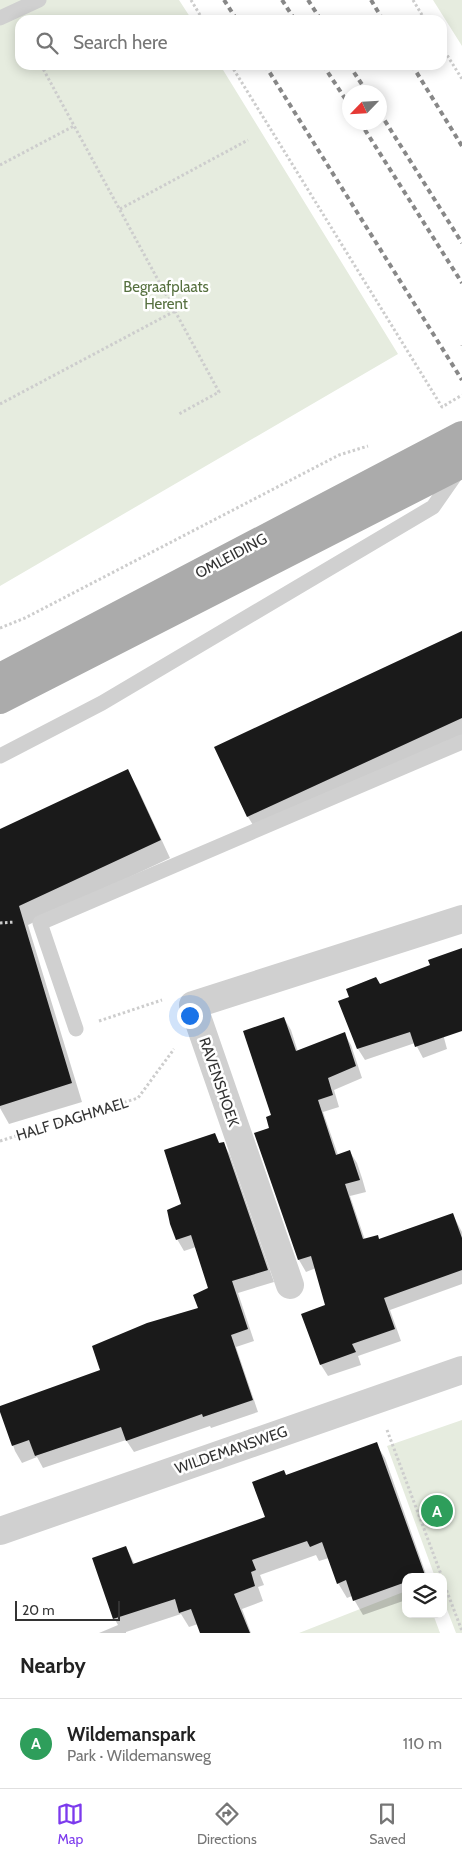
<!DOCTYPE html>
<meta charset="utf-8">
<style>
:root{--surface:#fff;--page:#f6f6f6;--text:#222;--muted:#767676;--line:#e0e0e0;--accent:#7c3aed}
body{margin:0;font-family:Cabin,sans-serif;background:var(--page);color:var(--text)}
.controls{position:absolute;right:15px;bottom:15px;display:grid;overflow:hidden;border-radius:10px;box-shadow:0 2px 12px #0003}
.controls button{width:45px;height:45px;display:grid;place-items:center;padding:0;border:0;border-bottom:1px solid var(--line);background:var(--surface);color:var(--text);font:25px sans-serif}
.compass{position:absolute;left:342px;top:85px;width:45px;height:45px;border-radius:50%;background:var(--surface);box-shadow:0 2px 12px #0003;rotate:245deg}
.scale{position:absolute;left:15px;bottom:12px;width:105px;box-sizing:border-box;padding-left:5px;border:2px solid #333;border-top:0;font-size:14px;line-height:18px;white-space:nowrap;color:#333;-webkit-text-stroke:4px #fff;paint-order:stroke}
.you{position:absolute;left:189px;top:1015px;width:18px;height:18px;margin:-12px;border:4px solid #fff;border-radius:50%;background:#1a73e8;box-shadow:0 0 0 8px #1a73e833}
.badge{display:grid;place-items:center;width:32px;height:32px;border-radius:50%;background:var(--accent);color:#fff;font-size:16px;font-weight:700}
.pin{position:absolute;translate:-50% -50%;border:2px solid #fff;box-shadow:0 1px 5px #0006}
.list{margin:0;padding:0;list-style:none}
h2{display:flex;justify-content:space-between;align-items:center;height:65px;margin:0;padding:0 20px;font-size:21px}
h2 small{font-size:16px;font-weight:400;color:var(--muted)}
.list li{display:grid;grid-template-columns:32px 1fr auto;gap:15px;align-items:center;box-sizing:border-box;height:90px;padding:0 20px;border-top:1px solid var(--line)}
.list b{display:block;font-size:19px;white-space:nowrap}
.list p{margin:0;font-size:16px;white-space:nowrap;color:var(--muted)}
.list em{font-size:16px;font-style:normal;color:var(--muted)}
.icon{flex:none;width:28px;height:28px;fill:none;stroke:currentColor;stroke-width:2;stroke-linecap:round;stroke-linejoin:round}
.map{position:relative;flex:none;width:462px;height:1633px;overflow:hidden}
.search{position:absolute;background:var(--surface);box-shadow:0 2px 12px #0003;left:15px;right:15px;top:15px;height:55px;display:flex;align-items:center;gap:12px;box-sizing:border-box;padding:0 18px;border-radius:15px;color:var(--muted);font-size:19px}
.sheet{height:155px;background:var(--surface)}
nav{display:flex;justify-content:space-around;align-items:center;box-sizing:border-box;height:70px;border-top:1px solid var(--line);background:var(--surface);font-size:14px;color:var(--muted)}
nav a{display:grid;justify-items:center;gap:2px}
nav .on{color:var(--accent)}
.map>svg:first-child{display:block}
.green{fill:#e6ecdf}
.shadow{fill:#0003}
.building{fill:#1a1a1a}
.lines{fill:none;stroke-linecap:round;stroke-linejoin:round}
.path{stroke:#cdcdcd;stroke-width:3;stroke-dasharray:2.5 2.5;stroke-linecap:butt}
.lane{stroke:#d0d0d0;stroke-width:15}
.street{stroke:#d0d0d0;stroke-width:28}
.primary{stroke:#ababab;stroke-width:28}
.rail{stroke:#888;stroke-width:4;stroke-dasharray:5 4;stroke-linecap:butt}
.labels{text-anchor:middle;stroke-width:5;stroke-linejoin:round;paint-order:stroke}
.park-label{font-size:15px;fill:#56703f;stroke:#fff}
.street-label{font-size:15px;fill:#333;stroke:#fff}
</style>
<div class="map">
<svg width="462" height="1633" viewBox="0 0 462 1633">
<rect width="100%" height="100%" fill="#fff"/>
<path class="green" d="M0,0h179l13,20h-172v45h200l178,289 -398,232z
M433,0h29v46z
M462,1420v213h-6l-13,-34v-22h-8l-48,-131z
M406,1591v23h27l7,19h-141z"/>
<path class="shadow" d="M462,633v110l-202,93 -12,-19 -32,-70z
M128,771l10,18 32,69 -142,67 54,177 -73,22 -9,-16v-278z
M462,954v74l-19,6 4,15 -24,9 -8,-15 -50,17 -7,-11 -18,-47z
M284,1018l7,12 7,22 46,-19 7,12 11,33 -28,12 5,17 -16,5 15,43 12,-3 7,11 5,15 4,14 -16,4 15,44h15l73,-25 9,17v52l-72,26 11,31 -43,15 3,9 -33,11 -7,-11 6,-59 -11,-38 -10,4 -7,-12 -44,-127 16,-4z
M215,1134l5,10 3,-1 7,12 44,127 -36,11 16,48 -18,6 22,65 -47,16 -1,-2 -76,26 -8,-12 -83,28 -6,-11 -15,6 -7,-12 -15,-44 102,-36 98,-62 10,-20 -14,-42 -12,4 -7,-12 6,-34z
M376,1444l9,14 42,119h-21v23l-43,15 -11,-19 -5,2 -9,-15 -9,-25 -10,3 -3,-6 -56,20 4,10 -6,2 5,14 -21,8 9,24h-50l-3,-9 -9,3 -8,-13 -55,18v1h-27l19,-8 -4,-7 12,-71 9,18 132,-47 19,-41z"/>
<path class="building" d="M462,631v87l-215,99 -33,-70z
M128,769l33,71 -142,66 53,177 -72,23v-277z
M462,948v83l-47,16 -5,-15 -53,17 -19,-48 11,-4 -3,-8 30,-12 4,7 50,-19 -2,-5z
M284,1017l12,34 49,-19 11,34 -28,12 5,17 -15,5 18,55 14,-5 10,30 -15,4 18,55 15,-4 1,4 74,-26 9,25v32l-78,28 11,31 -43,15 4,8 -36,13 -19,-51 24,-9 -14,-49 -13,4 -44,-127 15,-5 -3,-11 5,-2 -28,-84z
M215,1133l4,10 5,-1 44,128 -36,11 16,48 -17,6 22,65 -50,17 -1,-3 -76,27 -5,-14 -86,29 -6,-16 -17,6 -12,-34v-6l100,-36 -8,-24 55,-23 51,-15 -5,-13 15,-7 -17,-53 -15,5 -6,-16 -3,-14 14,-6 -17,-54z
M377,1442l48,133 -19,2v5l-53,19 -7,-21 -9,4 -15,-42 -12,5 -3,-6 -55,19 4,10 -5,2 4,14 -21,8 16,39h-50l-9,-24 -12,4 -4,-14 -62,20 -21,-61 34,-12 7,18 132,-47 -13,-35 32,-12 2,5z"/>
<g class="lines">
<path class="path" d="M191,0l12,20
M413,0l12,20
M442,47l20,32
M41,65l178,327 -40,22
M231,65l211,342 20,-12
M0,165l74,-39
M120,209l128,-69
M462,345v1
M0,404l175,-93
M0,628l25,-10 314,-163 29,-9
M0,923l15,-1
M99,1021l63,-21
M0,1141l138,-43 36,-49
M387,1430l55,147
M443,1581l19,50"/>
<path class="lane" d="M0,18l39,-18
M0,756l102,-53 331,-196 25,-36
M76,1029l-36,-106 422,-181"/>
<path class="street" d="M290,1285l-97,-280 269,-86
M0,1531l462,-161"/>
<path class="primary" d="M0,677l462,-242
M0,700l462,-236"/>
<path class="rail" d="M224,0l13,20
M282,0l13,20
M308,0l13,20
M371,0l12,20
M265,65l197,315
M323,65l27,41
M349,65l18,27
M412,65l50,81
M380,113l82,130
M360,122l102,161"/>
</g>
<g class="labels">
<g class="park-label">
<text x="166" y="292">Begraafplaats<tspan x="166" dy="17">Herent</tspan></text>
</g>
<g class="street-label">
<text transform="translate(231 556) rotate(-28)" y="5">OMLEIDING</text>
<text transform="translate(219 1082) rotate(71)" y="5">RAVENSHOEK</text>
<text transform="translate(72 1119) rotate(-17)" y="5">HALF DAGHMAEL</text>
<text transform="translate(231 1450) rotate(-19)" y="5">WILDEMANSWEG</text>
</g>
</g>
</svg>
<div class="controls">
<button><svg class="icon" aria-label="layers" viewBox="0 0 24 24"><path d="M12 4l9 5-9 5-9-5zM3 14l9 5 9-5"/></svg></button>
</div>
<svg class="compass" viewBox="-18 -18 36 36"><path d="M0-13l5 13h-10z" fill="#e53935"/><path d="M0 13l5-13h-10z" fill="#767676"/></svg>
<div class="scale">20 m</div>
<div class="you"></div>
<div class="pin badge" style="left:437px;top:1511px;background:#2e9e5b">A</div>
<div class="search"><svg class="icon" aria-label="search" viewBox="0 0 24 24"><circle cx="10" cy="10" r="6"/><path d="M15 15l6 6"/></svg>Search here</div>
</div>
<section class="sheet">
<h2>Nearby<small></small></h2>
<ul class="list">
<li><span class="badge" style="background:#2e9e5b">A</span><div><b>Wildemanspark</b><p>Park · Wildemansweg</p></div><em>110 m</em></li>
</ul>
</section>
<nav>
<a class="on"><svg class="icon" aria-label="map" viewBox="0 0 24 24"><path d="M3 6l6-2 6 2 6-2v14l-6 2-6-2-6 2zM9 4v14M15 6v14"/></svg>Map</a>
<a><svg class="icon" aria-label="directions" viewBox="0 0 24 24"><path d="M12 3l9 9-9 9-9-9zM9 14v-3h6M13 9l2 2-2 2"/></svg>Directions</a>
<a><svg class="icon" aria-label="saved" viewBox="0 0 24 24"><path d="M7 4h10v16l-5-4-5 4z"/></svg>Saved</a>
</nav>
